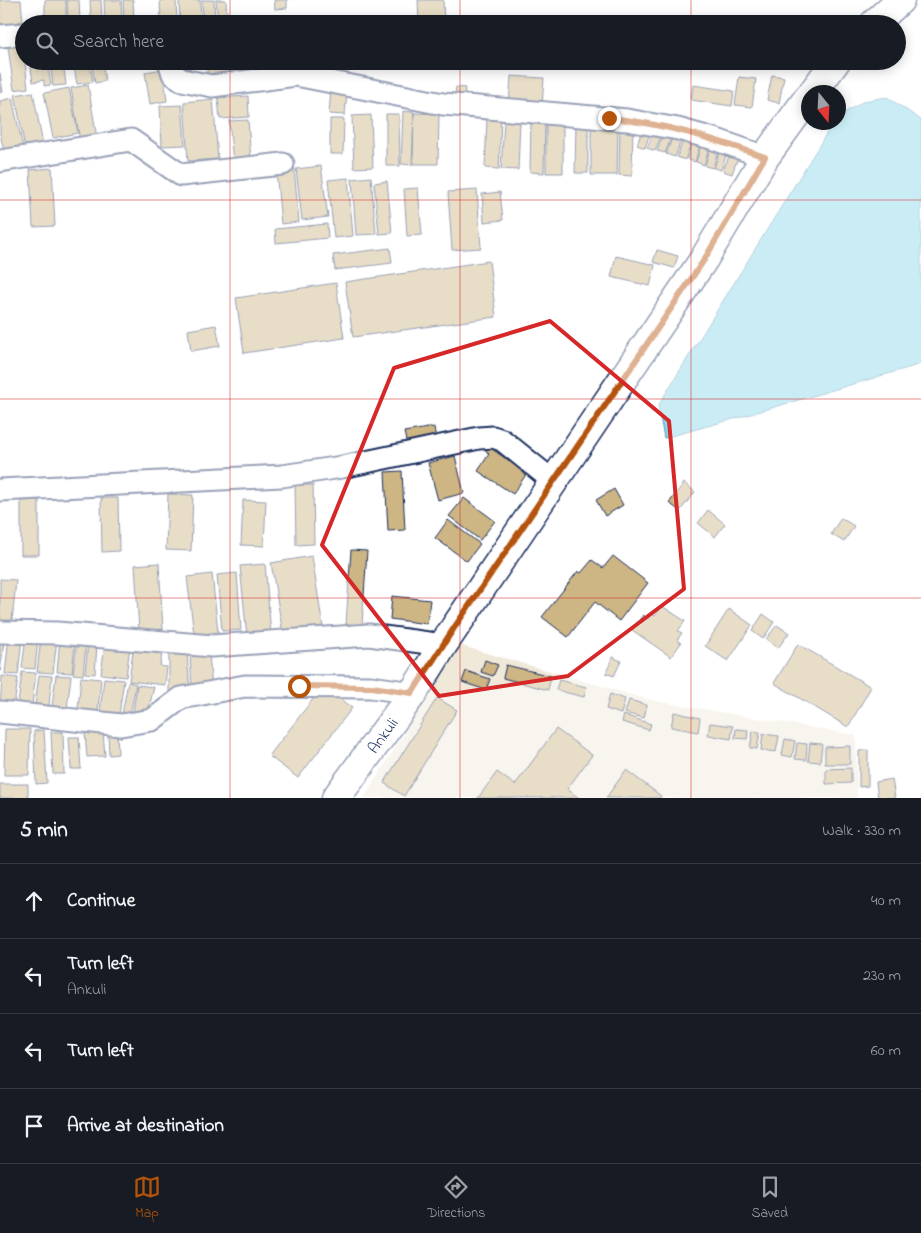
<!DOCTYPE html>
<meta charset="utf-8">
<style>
:root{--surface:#171b24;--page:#20242c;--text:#f1f3f6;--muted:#9ea1a6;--line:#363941;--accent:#b45309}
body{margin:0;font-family:"Indie Flower",sans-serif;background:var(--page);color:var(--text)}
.compass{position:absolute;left:801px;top:85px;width:45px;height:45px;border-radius:50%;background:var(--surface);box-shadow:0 2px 12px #0003;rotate:162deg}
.stop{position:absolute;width:15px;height:15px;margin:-11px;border:4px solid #b45309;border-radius:50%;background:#fff}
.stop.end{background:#b45309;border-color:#fff;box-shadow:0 1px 5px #0008}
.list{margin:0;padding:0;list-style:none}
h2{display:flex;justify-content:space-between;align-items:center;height:65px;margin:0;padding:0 20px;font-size:21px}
h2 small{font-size:16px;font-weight:400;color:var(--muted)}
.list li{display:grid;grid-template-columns:32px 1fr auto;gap:15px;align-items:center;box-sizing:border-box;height:75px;padding:0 20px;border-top:1px solid var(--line)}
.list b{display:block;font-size:19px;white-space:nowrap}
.list p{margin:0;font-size:16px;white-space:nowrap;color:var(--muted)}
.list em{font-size:16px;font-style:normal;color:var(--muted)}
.icon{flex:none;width:28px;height:28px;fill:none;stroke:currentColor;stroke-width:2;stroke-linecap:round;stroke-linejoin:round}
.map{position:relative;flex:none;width:921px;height:798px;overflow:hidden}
.search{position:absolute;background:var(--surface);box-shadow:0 2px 12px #0003;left:15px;right:15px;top:15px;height:55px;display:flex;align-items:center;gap:12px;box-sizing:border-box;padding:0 18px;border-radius:28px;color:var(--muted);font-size:19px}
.sheet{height:365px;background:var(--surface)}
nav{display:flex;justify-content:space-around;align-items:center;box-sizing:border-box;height:70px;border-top:1px solid var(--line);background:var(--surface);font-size:14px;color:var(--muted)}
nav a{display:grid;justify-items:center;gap:2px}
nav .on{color:var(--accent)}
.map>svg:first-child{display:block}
.built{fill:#f0e9da}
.water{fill:#8ad7e9;stroke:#5e94b1}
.building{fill:#cdb584;stroke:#1b2f5e}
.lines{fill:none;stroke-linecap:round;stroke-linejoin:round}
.minor-casing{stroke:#1b2f5e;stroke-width:25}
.secondary-casing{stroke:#1b2f5e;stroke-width:31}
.minor{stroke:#fff;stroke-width:21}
.secondary{stroke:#fff;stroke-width:28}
.route{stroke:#b45309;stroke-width:6}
.marked{fill:none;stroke:#d62828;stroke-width:4;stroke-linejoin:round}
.grid{fill:none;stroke:#d62828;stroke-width:1;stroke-opacity:0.55}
.labels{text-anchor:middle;stroke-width:4;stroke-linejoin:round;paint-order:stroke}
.street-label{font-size:16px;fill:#1b2f5e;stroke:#fff}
</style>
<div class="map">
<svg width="921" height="798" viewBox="0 0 921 798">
<rect width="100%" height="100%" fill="#fff"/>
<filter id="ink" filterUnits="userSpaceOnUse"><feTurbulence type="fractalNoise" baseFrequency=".02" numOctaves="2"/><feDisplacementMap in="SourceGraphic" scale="10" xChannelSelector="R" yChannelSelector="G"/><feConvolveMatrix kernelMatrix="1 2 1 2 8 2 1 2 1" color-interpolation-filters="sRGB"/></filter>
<g filter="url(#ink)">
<path class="built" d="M459,645l191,55 206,35 1,63h-493z"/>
<path class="water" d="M887,97l34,23v242l-3,3 -181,53 -73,20 -6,-32 175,-283 5,-1 1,-6 25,-15z"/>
<path class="building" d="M0,0h21l2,22h-5v4l-11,1v-3h-7z
M45,0h21v17h-21z
M67,0h12l1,22 -12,1z
M90,0h11l1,18h-11z
M104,0h17l1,20 -17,1z
M123,0h10l1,20 -10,1z
M160,0h16l1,21h-16z
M179,0h21l1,22h-21z
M202,0h12l1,24h-12z
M216,0h10l1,24h-9z
M274,0h13v8l-12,1z
M418,0h25l1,24h-25z
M23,45l5,43 -14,2 -6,-43z
M30,61h17l4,24 -7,1v-6l-11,2z
M50,61h13l3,24 -13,1z
M73,61h16l4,21 -16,2z
M91,61h11l3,20 -10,2z
M185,61h10l1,6 -10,2z
M206,61h23l2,17 -23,2z
M241,61h19l1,9 -18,3z
M290,61h14v4h-13z
M163,69l4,32 -17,3 -5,-32z
M0,73l3,19 -3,1z
M772,75l12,2 -5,26 -12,-3z
M511,76l33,2 -2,29 -33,-2z
M739,77l17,2 -4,28 -17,-2z
M88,85l9,53 -17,3 -9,-53z
M693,85l41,6 -2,15 -41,-6z
M456,87l9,1 -2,13 -9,-1z
M69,88l9,45 -25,5 -9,-45z
M331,89l16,2 -2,24 -16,-1z
M33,92l10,53 -18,3 -10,-53z
M248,96l1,21 -29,2 -2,-21z
M12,98l11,49 -19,4 -4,-17v-33z
M213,99l5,60 -30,2 -4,-59z
M182,105l3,40 -23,1 -2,-40z
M403,111l11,1 -2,53 -11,-1z
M414,113l25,1 -1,50h-25z
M386,114h13l1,52h-14z
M371,115l2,52 -19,1 -2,-52z
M487,117l14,1 -2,51 -14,-1z
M330,119h14l-1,35h-13z
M531,119l14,1 -1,53 -14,-1z
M248,120l3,41 -18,1 -4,-41z
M576,120h12v53h-13z
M504,121h16l-2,49 -17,-1z
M591,122h27l-1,53h-26z
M546,123h17v50h-17z
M620,124h13l-1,52 -13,-1z
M643,127l8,3 -6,18 -8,-3z
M654,131l8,3 -7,17 -8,-3z
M663,135l8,3 -6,15 -8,-2z
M673,136l8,4 -6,17 -9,-3z
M683,140l8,3 -6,17 -8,-3z
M692,142l8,3 -5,17 -8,-3z
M701,145l8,3 -5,17 -8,-3z
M710,148l8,2 -5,18 -8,-2z
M720,150l7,3 -6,17 -7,-2z
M731,151l8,3 -7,20 -9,-3z
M321,166l7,51 -26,3 -6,-51z
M52,168l3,58 -22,1 -3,-57z
M294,168l5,54 -18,2 -5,-54z
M371,177l5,57 -20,1 -4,-56z
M348,178l5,58 -19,2 -6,-58z
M387,181l5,52 -13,1 -5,-51z
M418,188l4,47 -15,1 -3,-47z
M477,190l4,58 -29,2 -4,-58z
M500,192l3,28 -19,2 -2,-28z
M327,224l1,14 -52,5 -1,-14z
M390,248l2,15 -57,7 -2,-15z
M657,250l21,6 -4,12 -21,-6z
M616,256l39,9 -5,21 -39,-9z
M489,261l7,56 -143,20 -8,-55z
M336,283l8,55 -100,15 -8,-55z
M216,325l4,21 -29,5 -3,-21z
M434,427l3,18 -29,5 -4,-18z
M489,447l38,26 -14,21 -35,-23 11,-17 -3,-3z
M455,456l9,37 -26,7 -10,-37z
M402,471l3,59 -17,1 -3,-59z
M684,483l11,9 -15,19 -11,-8z
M295,485h18l1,59 -18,1z
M614,489l9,16 -18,11 -9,-16z
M168,494l25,1 -2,56 -25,-1z
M101,498h17l1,53 -17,1z
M464,498l31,23 -15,19 -31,-24z
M39,500v55h-18v-54z
M243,500l23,1 -2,45 -23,-1z
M708,510l17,14 -10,13 -17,-14z
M841,518l13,8 -10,16 -13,-8z
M448,520l32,24 -13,17 -32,-23z
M351,550l16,1 -5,74 -16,-1z
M312,556l11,72 -40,6 -12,-71z
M613,556l35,27 -29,38 -24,-19 -27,35 -26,-20 36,-46 3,2 11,-13 11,8z
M159,563l4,66 -24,2 -4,-66z
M265,564l6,70 -24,3 -7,-71z
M237,573l4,57 -19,1 -5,-56z
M212,574l6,58 -24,3 -7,-58z
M0,579l16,1 -4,42 -12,-1z
M392,596l38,4 -3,24 -37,-5z
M662,606l23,15 -7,10 4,2 -5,7 4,3 -10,14 -39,-27 11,-15 5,4 3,-6 4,3z
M729,609l23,16 -24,36 -23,-15z
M763,614l11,8 -11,17 -11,-8z
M777,625l12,8 -11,15 -12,-9z
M9,637l13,1 -4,37 -13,-1z
M26,637l12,2 -3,30 -13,-1z
M41,637l16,2 -4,34 -16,-1z
M60,639l15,2 -3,32 -15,-1z
M0,640l4,1 -4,32z
M77,641l9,2 -3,32 -10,-1z
M88,643l9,1 -2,30 -10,-1z
M105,643l25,3 -4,31 -25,-3z
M798,644l73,43 -23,40 -74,-44z
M133,650l29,3 -2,13 7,1 -2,18 -36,-4z
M169,653h18l3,38 -21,3z
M209,653l3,36 -20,1 -2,-36z
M613,657l8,4 -7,15 -8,-3z
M485,660l13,5 -5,11 -12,-4z
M506,665l45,11 -3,14 -45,-12z
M466,671l24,8 -4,11 -24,-8z
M22,672l14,1 -4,32 -14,-1z
M39,675l13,1 -4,39 -14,-1z
M56,675l15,1 -5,41 -15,-2z
M2,676l16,2 -5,34 -13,-2z
M81,677l20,2 -4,42 -20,-2z
M104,678l20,2 -6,42 -19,-2z
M559,680l27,7 -2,10 -28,-7z
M128,682l8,2 -7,37 -8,-1z
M137,685l17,2 -7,29 -15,3z
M323,686l29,22 -54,70 -29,-22z
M610,694l15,5 -4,15 -15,-5z
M437,698l20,12 -53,86 -20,-13z
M629,700l18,5 -3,13 -19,-5z
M674,712l26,6 -2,14 -27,-5z
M624,715l27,9 -2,6 -27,-8z
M710,723l23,3 -2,13 -23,-4z
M5,729h25l-1,46h-25z
M556,729l36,26 -25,34 12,9h-101l19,-26 18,13z
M736,729l12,1 -1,9 -12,-1z
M44,730l3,53 -11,1 -2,-53z
M103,731l2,25 -18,1 -2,-25z
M753,731l7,1 -3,17 -7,-1z
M51,732h12l1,42h-11z
M117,733l1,21 -9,1 -1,-21z
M763,734l16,2 -3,16 -15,-2z
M69,737h10l2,32h-10z
M785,739l10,2 -3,16 -10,-2z
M797,743l10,1 -1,16 -11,-1z
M810,743l12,1 -2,18 -12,-1z
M850,746v18h-25v-17z
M868,750v36l-9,1v-36z
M851,768v15l-25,1v-15z
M626,770l35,26 -1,2h-54z
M892,779l3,19h-17l-2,-16z
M0,784h28v14h-28z"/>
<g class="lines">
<g class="minor-casing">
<path id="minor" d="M0,36l24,-2
M169,61l4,13 9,6 30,6 84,-11 147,29 184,16 51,9 36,10 51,18
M0,161l131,-21 50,35 102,-11
M0,490l282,-14 60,-9 137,-29 14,-1 9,3 51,41
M0,632l57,1 155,13 157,-11 74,10
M0,712l121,13 31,-5 29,-22 64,-12 126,1 42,6"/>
</g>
<g class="secondary-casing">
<g id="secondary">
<path d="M874,24l26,-24"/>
<path d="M813,92l23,-31"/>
<path id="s1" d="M336,798l77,-105 30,-48 261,-386 61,-102 43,-59"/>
</g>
</g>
<use href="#minor" class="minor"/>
<use href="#secondary" class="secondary"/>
</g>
</g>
<g class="lines" filter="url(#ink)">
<path class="route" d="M299,686l73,1 40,6 42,-65 250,-368 61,-103c-51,-18 -102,-34 -156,-39"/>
</g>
<path d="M0 0H921V798H0ZM550,321l119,100 15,168 -116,87 -129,20 -117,-151 72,-177z" fill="#fff" fill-opacity=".55" fill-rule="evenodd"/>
<path class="marked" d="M550,321l119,100 15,168 -116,87 -129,20 -117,-151 72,-177z"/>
<path class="grid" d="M230,0v24M460,0v24M691,0v24M230,61v737M460,61v737M691,61v737M0,200h921M0,399h921M0,598h921"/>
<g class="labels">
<g class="street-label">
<text dy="6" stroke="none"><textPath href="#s1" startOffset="78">Ankuli</textPath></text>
</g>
</g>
</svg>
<svg class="compass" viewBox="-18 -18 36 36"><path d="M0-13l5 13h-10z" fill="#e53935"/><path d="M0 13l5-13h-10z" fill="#9ea1a6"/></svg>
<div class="stop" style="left:299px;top:686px"></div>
<div class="stop end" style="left:609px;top:118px"></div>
<div class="search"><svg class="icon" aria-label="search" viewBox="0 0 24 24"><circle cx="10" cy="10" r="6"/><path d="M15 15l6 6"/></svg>Search here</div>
</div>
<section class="sheet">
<h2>5 min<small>Walk · 330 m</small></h2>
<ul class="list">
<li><svg class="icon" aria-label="ahead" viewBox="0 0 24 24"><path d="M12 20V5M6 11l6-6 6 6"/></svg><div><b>Continue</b></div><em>40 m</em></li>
<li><svg class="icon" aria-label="left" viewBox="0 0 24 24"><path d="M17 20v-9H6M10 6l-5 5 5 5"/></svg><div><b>Turn left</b><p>Ankuli</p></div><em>230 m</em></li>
<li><svg class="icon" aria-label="left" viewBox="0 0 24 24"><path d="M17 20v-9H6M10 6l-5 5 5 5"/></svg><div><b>Turn left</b></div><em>60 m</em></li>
<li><svg class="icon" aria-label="arrive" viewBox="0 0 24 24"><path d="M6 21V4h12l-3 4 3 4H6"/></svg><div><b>Arrive at destination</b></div></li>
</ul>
</section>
<nav>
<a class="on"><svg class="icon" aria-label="map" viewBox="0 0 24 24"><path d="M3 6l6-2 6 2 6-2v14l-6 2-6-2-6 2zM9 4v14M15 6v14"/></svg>Map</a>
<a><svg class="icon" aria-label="directions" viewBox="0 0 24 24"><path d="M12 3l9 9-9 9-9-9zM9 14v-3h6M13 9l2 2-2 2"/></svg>Directions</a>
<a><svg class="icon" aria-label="saved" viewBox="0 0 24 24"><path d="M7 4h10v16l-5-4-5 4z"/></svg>Saved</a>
</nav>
